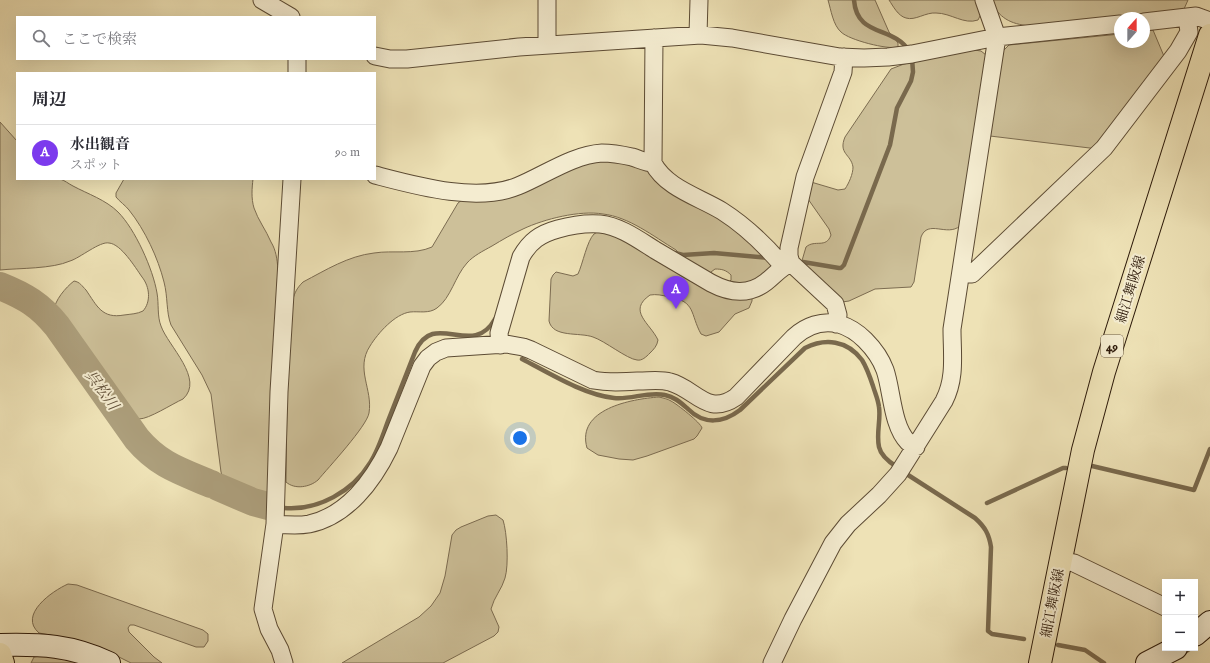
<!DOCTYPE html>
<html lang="ja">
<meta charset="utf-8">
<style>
:root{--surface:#fff;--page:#f7f7f7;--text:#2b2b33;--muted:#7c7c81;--line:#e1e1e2;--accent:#7c3aed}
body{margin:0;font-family:"IM FELL English","Noto Serif JP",serif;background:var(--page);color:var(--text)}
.controls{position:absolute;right:12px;bottom:12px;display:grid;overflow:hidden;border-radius:0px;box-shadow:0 4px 16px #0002}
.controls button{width:36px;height:36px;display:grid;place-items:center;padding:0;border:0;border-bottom:1px solid var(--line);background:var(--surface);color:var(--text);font:20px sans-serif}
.compass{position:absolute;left:1114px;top:12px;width:36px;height:36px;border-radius:50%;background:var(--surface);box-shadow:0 4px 16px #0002;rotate:21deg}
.you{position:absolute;left:520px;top:438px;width:14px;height:14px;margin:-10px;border:3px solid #fff;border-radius:50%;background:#1a73e8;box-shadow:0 0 0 6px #1a73e833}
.badge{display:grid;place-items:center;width:26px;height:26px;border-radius:50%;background:var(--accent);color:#fff;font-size:13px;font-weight:700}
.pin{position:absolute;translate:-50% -33px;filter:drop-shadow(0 1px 2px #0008)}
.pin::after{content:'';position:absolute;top:21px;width:14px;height:12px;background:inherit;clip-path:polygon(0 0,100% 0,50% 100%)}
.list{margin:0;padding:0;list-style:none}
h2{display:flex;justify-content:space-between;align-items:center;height:52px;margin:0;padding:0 16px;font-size:17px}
h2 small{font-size:13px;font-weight:400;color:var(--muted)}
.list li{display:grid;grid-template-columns:26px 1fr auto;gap:12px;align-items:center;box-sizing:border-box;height:56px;padding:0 16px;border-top:1px solid var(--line)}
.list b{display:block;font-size:15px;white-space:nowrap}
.list p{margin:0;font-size:13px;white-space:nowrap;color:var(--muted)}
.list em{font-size:13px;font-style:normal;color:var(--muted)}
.icon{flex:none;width:22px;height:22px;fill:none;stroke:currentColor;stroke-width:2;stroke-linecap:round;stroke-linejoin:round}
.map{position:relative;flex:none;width:1210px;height:663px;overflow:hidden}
.search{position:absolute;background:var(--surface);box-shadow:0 4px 16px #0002;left:16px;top:16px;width:360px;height:44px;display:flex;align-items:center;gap:10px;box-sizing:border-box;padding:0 14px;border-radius:0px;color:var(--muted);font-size:15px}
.panel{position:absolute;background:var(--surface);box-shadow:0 4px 16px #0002;left:16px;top:72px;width:360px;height:108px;border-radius:0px}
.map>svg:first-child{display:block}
.green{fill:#cdc099;stroke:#7c6c51;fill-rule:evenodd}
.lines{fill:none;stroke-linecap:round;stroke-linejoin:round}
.stream{stroke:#79694d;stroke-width:4.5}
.river{stroke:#ac9e7b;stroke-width:28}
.street-casing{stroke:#5c4b34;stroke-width:19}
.secondary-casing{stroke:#2c1909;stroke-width:24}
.primary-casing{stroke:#2c1909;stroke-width:24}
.highway-casing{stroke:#2c1909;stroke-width:24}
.street{stroke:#f4ecd0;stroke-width:17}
.secondary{stroke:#f4ecd0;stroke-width:22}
.primary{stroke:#eee2b6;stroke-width:22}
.highway{stroke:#eee2b6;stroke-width:22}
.labels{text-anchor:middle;stroke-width:4;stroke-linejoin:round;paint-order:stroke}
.shield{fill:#f4ecd0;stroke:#685845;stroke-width:1}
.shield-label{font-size:13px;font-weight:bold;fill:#2c1909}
.street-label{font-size:14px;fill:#2c1909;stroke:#f4ecd0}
.water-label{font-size:15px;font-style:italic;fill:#5f4e37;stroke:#f4ecd0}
</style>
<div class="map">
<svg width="1210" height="663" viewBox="0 0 1210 663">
<rect width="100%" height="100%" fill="#eee2b6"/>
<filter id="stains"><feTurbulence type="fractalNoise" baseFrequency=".005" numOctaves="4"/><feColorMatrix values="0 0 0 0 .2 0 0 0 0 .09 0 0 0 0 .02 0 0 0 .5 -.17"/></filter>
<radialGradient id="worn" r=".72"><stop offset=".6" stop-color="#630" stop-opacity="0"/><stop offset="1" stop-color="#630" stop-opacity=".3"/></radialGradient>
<path class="green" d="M828,0h47l14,32 9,11v4c-10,3 -49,-7 -57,-15 -8,-7 -10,-22 -13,-32z
M889,0h89l3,14 -3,6c-14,5 -27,-7 -42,-7 -10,-1 -21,8 -30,5 -8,-2 -13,-12 -17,-18z
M990,0h198l-4,9 -6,2 -148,15c-20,-2 -31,-8 -40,-26z
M1153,30l13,31 -68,88 -108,-13 13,-85 6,-6 111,-11v8h24v-11z
M974,50l7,1 5,4 -26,171c-13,11 -32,-7 -39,11l-7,45 -3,5 -36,2 -26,12 -7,1 -41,-38 5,-17c9,-8 20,2 25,-12l-2,-6 -21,-30 3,-17 27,8 7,-1c4,-6 8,-15 8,-22 -2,-13 -15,-13 -8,-30l46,-68 13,-5z
M0,122l17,19v38c12,0 31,-2 43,0 4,1 9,5 13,7 15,8 33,14 45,26 17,17 35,57 39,81 2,11 0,23 4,33 7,20 44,53 22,73 -11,5 -34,20 -44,20 -6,0 -10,-3 -14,-7l-71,-101c0,-10 12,-24 20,-30 6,1 8,5 12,9 11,16 16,29 38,25 7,-1 13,-1 19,-4 8,-9 7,-24 -1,-34 -7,-10 -21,-33 -33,-34 -9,-2 -29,15 -39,18 -18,8 -50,7 -70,9z
M602,158l44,9 80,53 45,42 -1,7 -19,16h-26l-43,-27 -2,-4 -4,-4c-23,-14 -47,-33 -73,-36 -23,-4 -59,5 -80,15 -11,5 -21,11 -31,17 -9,5 -19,10 -25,17 -12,13 -16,35 -30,45 -8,6 -18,3 -27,4 -15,2 -32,21 -40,34 -15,23 3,43 -1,67 -2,13 -41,55 -51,67 -8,7 -23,10 -32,2l1,-89 6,-94c2,-7 4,-11 10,-17 23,-12 45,-26 71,-29 19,-3 40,2 58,-6l26,-44 4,-3 113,-36zM715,269c7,0 11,1 16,6v5l-2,2 -18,-6v-4z
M124,179h129c-1,9 -2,19 1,29 4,12 12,22 17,34 5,8 6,17 7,27l-7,123 -3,98c-1,3 -2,6 -5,7 -6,2 -31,-9 -36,-14 -3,-3 -5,-7 -6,-11l-10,-78 -9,-19 -31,-50c-5,-13 -3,-28 -7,-43 -6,-24 -19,-52 -35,-72 -4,-5 -9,-8 -13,-13v-4z
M607,230l145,68v3l-3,7 -14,6 -16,18 -13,4 -5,-2c-11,-20 -5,-33 -32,-37 -7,-2 -13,-3 -19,-2 -23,16 0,28 8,45 -1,6 -4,9 -8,13 -4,4 -8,8 -13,7 -10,-1 -32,-19 -44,-23 -14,-5 -40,1 -44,-16l2,-42 2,-4 3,-3 17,4 5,-2c5,-11 9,-33 16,-40 4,-3 8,-3 13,-4z
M659,397c4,1 9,2 12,4 6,3 30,22 31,27l-5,8 -3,3 -47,17 -14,4 -14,-1 -21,-4 -11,-7c-11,-39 44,-49 72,-51z
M496,515l7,5c4,12 6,45 2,58 -3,11 -11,19 -14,31l8,18 -1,5 -4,4 -51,27h-101l77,-46 12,-11 9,-13 5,-17 7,-41 4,-5 5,-3 27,-11z
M68,584l9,1 126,45 5,4v7l-4,6h-8l-62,-22h-4l-2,3 1,4 25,25 8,6h-31l-32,-16 -21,-7 -39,-7c-21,-18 13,-42 29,-49z
M40,656l14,1 26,6h-49l3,-6z"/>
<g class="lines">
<path class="stream" d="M854,0c3,38 39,25 55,51
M675,253l8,2 31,-2 55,5
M803,262l36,6h2l3,-3 46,-120 7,-37 14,-27 2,-9 -1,-14
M522,359c27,14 62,36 92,39 17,2 34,-7 51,-3 10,2 16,8 23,14 16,16 35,14 52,1l65,-62c20,-10 42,-8 57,12 5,8 8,17 11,26 2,7 5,13 6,21 2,13 -3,26 0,40 2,9 10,15 18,20
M1092,466l102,24 16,-41
M905,473l70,45c10,9 14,16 16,29l-3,84 4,3 32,5
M987,503l76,-35h3
M284,508c34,3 69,-17 86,-45 8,-12 13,-28 18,-42 9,-23 18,-46 27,-69 19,-44 57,8 80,-33
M1058,645l27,5 19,13
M1182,654l9,-6"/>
<path class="river" d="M0,286c25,10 40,19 57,40l80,113c22,26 43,32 74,45
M218,487l35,15 15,4"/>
<g class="street-casing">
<path id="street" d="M262,0l29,17
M1144,22l52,-6 14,5
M698,35l1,-35
M654,38l-1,125c13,25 46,34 69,48 22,14 44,35 61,55
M547,45v-45
M375,56l15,3h17l112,-12 182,-12 31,3 108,19 24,1 24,-1 24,-3 85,-17 123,-13
M297,59v14
M375,175c42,11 102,28 143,11 27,-11 54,-31 84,-33 10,0 21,2 30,4 7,2 14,6 21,6
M961,273l11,1 132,-126 74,-97 11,-19 -2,-15
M836,324l2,-9 -3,-11 -44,-41 -2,-7v-8l16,-71 38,-105 1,-15
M500,345l-1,-12 22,-76c9,-16 19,-23 37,-28 14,-4 28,-6 42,-5 20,2 39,16 55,26 19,11 37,22 56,33 19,10 37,13 55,-1 9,-7 15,-15 25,-19
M275,524c11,1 23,2 34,0 38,-8 64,-43 80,-76l33,-82 6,-8 8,-6 10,-4 60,-4 17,3 8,3 62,30c16,3 30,2 46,1 10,0 21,-2 31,1 26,7 37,35 66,15l58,-60c12,-11 28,-17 45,-13 10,3 18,8 26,16 8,8 16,19 20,30 7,20 7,56 23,72 2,2 5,3 8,5
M1060,560l14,3 91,44
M284,663l-4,-13 -11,-21 -6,-20 12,-85 4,-132 13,-213
M772,663l21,-44 40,-76 15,-19 31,-29 19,-21 46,-73c12,-23 8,-47 8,-72l45,-292 -13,-37"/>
</g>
<g class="secondary-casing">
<path id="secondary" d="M1195,635l15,-13
M0,645c41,-1 71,0 109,18
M1147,663l29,-15"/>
</g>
<g class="primary-casing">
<path id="primary" d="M1040,663l43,-213 21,-78 106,-337"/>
</g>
<g class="highway-casing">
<path id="highway" d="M0,654l3,9"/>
</g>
<use href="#street" class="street"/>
<use href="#secondary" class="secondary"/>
<use href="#primary" class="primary"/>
<use href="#highway" class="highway"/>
</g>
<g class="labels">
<rect class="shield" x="1101" y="335" width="22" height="22" rx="3"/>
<g class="shield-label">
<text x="1112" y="351">49</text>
</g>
<g class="street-label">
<text transform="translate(1130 289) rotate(-73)" y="5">細江舞阪線</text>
<text transform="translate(1052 603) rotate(-79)" y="5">細江舞阪線</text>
</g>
<g class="water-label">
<text transform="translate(102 390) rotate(54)" y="5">呉松川</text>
</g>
</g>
<rect width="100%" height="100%" filter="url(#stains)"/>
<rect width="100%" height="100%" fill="url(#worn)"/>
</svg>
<div class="controls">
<button>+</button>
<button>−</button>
</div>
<svg class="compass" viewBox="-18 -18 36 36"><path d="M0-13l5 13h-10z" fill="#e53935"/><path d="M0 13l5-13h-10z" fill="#7c7c81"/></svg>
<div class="you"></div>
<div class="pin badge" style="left:676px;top:309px">A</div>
<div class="search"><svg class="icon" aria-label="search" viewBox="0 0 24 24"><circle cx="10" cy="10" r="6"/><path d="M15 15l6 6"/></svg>ここで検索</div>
<section class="panel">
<h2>周辺<small></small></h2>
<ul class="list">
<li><span class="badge">A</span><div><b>水出観音</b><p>スポット</p></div><em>90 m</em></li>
</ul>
</section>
</div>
